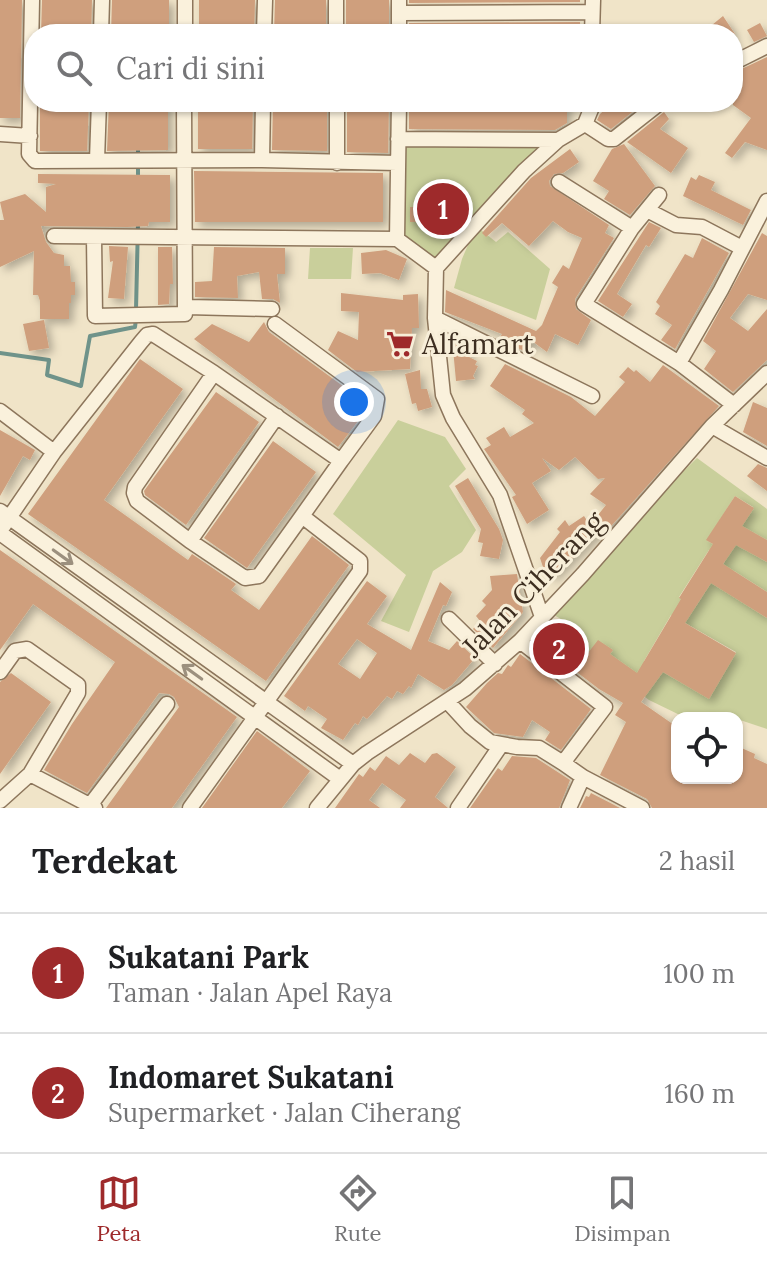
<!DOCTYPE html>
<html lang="id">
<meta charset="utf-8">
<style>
:root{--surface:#fff;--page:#f6f6f6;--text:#202124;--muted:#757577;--line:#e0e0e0;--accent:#9e2a2b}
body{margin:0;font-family:Lora,serif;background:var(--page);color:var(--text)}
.controls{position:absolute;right:24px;bottom:24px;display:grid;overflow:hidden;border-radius:16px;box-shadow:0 2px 6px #0004}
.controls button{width:72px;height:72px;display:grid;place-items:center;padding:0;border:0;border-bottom:2px solid var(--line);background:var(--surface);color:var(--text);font:40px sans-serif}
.you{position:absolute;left:354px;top:402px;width:28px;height:28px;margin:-20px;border:6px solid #fff;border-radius:50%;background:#1a73e8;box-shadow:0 0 0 12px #1a73e833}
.badge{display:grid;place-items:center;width:52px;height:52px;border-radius:50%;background:var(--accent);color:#fff;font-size:26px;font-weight:700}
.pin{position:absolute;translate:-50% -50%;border:4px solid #fff;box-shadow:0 2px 8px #0006}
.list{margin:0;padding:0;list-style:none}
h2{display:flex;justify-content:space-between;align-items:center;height:104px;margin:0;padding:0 32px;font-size:34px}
h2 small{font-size:26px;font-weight:400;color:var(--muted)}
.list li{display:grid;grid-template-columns:52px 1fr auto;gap:24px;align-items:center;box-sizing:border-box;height:120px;padding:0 32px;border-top:2px solid var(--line)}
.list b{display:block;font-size:30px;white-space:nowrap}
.list p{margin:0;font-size:26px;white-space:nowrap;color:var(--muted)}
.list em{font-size:26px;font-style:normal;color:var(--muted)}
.icon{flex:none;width:44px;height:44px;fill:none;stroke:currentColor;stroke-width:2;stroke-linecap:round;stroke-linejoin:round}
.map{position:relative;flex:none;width:767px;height:808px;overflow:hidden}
.search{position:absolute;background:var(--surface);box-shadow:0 2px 6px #0004;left:24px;right:24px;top:24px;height:88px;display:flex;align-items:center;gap:20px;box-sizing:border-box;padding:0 28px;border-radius:32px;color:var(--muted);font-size:30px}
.sheet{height:344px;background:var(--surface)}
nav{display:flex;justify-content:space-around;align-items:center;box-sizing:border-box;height:112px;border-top:2px solid var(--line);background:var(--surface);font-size:22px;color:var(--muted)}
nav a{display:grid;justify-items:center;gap:4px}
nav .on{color:var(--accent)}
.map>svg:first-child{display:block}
.green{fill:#c9cf9b;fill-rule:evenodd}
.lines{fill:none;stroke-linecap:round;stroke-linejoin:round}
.stream{stroke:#6f938a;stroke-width:4}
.building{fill:#cf9f7d;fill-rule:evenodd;filter:url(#shadow)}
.minor-casing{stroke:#8d765c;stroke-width:17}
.minor{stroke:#faf1dc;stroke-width:14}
.oneway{stroke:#9c907e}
.labels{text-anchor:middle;stroke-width:6;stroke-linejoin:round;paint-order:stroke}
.poi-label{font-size:28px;fill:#3d2e20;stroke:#f7eed8;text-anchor:start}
.street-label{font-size:28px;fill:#3d2e20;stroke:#f7eed8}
</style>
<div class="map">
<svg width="767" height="808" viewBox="0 0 767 808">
<defs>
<filter id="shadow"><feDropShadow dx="4.5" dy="4.5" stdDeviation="4" flood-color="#0004"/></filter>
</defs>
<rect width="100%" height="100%" fill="#f0e4c8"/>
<path class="green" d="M398,139l160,1 -122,128 -39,-29z
M476,226l20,16 12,-10 42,37 -14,51 -82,-32 8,-29z
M310,248h43l-2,31h-43z
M398,420l47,17 21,32 -17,17 27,44 -14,22 -29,19 -24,61 -28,-11 25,-46 -73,-61z
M697,458l70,51v31l-13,-7 -9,16 22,13v30l-33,-21 -12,18 45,29v111l-45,-15 -4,4h-32l-37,-18 -89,-70 6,-8 -12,-7 103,-118zM735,496l18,11 -28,45 -18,-12zM709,550l16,11 -30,46 -16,-10zM671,615l65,37 -27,46 -65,-37z"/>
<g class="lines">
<path class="stream" d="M138,147v31
M136,310l2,-87
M0,353l49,7 -2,15 34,11 9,-50 45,-9 1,-8"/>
</g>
<path class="building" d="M0,0h22l-2,118h-20z
M42,0h50l-1,34h-50z
M112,0h57v34h-58z
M199,0h56l-1,34h-55z
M275,0h51v34h-52z
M346,0h43v34h-43z
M409,0h171v2l-171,1z
M723,16l12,18h-34z
M580,22v12h-171v-11z
M760,23l7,13 -13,6 -7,-12z
M767,57v93l-22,-8 -13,16 -7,-5 26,-35 -18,-13v-32z
M40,102h49l-2,49h-47z
M109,102h59v48l-61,1z
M198,102h55l-1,47h-54z
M273,102h54v49l-55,-1z
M347,102h42l-1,51 -41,-1z
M409,102h158v21l-12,7 -146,-1z
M613,102h18l5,7 -25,20 -14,-9 3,-6z
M664,112l5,7 -9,10 28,19 -17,25 -44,-31z
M624,144l31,42 -25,29 -26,-16 5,-8 -16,-10 19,-32z
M570,149l9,13 -16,11 -9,1 -5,7 1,5 59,39 -4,8 9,5 -39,61 1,10 15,11 -13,25 -23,-11 -8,18 -15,-11 -6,11 -27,-13 3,-5 -57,-22 1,-22 90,41 6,-6 16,-38 -6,-4 11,-18 6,4 13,-31 -14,-6 -15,-11 -24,25 -27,-23 -16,14 -4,-4 49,-55z
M194,171l189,2v49h-188z
M38,174l132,1v47h-21l-1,4 -21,1 -86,-1 5,16 8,11 10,2v11h6l1,16h4v13h-4v8h-2v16h-29v-18l-2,-6h-5l1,-44 -34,16v-47h4l-4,-18 25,-8 21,18v-25l10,-3 -18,-1z
M699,175l16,7 -4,8 40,20 -8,15 -60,-29 8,-19 5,3z
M410,207h16v15h-16z
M649,222l12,6 -12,19 -3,-2 -29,49 15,10 -9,13 -25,-16z
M762,233l5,3v64l-19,-6 -18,24 18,13 19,-22v51l-34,32 -29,-23 12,-18 -13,-10z
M702,238l27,15 -54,96 -14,-9 11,-15 -17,-11 5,-8 -4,-4 29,-48 8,4z
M109,246l19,1 -4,52 -16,-1 5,-37 -3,1z
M158,247h14l1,37h-3l-1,20 -11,1z
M214,247l71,1v26h-8l3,29 -7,-4h-11l-3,-27 -22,4 1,22 -43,-1v-15l17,-1z
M386,250l21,9 -8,21 -19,-7 -18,1 -1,-21z
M341,293l62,7v-5l15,-1 1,34h-7l-2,41 -53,3 -29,-22 10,-19 20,9 1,-28 -18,-1z
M44,320l5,28 -20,3 -6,-27z
M264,322l5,10 97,71 -1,9 -27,35 -144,-108 18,-15 37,18z
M452,338l15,7v11l10,5 -2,4 3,1 -5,10 2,3 -19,2z
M140,359l43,30 -79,111 84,60 4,-6 44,30 -5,6 28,20 53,-74 37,29 -83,116 -238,-167z
M505,364l66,33 24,19 30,-34 -6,-5 9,-10 6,5 2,-2 14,12 13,-17 56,41 -107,119 -4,4 -3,-3 -55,54 1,-12 -8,-1 -3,-9 20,-26 -3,-3 8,-9 4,6 15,-10 6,9 16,-20 -16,-11 15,-16 -7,1 -23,-22 -16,13 -17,-12 9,13 -19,12 17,27 -22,14 -15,-27 4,-2 -32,-46 7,-4 -5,-7 18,-11 6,10 24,-14 -12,-9 3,-4 -35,-24z
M420,370l1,19h6l5,18 -14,4 -2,-8 -4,1 -7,-30z
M216,392l43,30 -73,103 -41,-30 -1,-4z
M753,402l14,6v38l-24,-14z
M0,430l35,20 -5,10 -7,-4 -23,40z
M273,441l43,31 -69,96 -43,-30z
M758,464l9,4v23l-20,-15z
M468,478l31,51 4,11 -4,19 -19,-3 3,-13 -5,-1 3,-13 -26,-43z
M735,496l19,12 -12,18 25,14v22l-31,-17 -13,19 44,28v26l-56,-35 -26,40 51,30 -27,46 -46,-27 -22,30 36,25v51h60v-32l18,8 -1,4 13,6v44h-115l-5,-9 -47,-24 26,-53 -11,-7 8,-12 -24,-14 -55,-42 10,-15 34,21 10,-13 15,10 -3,4 27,19 44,-74 -2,-1 34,-54 -7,-4z
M0,550l237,167 -65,91h-66l73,-101 -5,-10 -5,-3 -10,-1 -72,100 -43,-23 28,-46 43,-62 -82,-58 -33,46z
M517,574l6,38 -30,36 -20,-19 7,-8 -4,-5 10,-11 -4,-4 10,-11 -2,-14z
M367,581l20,15 -20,28 44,26 29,-68 12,10 -6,14 -3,-1 -15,36 21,9 8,-9 18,17 -23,27 -8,5 -26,-16 -7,14 -2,-2 -6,8 -6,-3 -5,8 -5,-3 -20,23 -4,-3 -5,9 -3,-2 -12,17 -22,-12 6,-9 -19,-13 -3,5 -21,-15zM357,639l20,14 -17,26 -22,-15z
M520,654l71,55 -30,41 -16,-10 5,-8 -18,-12 -9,17 -29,-4 -28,-26 21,-24 11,-10 4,1 6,-9 3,2z
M11,673l40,29 -51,72v-92z
M257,731l53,40 -28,37h-80z
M410,753l15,10 7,-9 5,-1 19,14 -21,30 13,11h-48l6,-8 -24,-17 -13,17 11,8h-45l24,-34 4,3 7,-10 5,4 11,-15 13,9z
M512,756l24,2 34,22 -11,28h-89l28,-40 4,3z
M591,793l29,15h-40l6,-12 3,1z"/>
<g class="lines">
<g class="minor-casing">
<path id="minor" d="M32,0l-3,154 6,7 227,-1 135,3
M336,0v34
M399,0v34
M399,13l192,-1
M101,34l1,-34
M185,34v-34
M264,34l1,-34
M592,34l1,-34
M733,63l34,-17
M337,102v61
M585,124l23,15h6l47,-37
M0,134l30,2
M398,139l160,1
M97,160l2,-58
M262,160l1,-58
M559,182l73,46
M659,195l-27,33 -48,76 95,59 42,-73 46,-89
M647,210l29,15 26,2 40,21
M54,236l343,3 39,29
M94,237l1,79 90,-2 -1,-212
M397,239l2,-137
M436,268l-1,50 8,77 10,23 47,77 42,122
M436,268l88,-97 34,-31 27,-16 9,-22
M187,307l85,2
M435,318l157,78
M275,324l102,75 -3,17 -33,45
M679,363l55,42
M214,373l-79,114 -1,6 3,8 53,40 55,37 14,-2 43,-60
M0,411l54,41
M712,426l55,32
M0,511l353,253
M0,531l54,-79 87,-110 6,-7 6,-1 61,39 127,88 -39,55 58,45v10l-170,237
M0,533l340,246
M190,541l87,-125
M449,619l46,45
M520,641l85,66 -42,56 20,14 -14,31
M0,672l15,-21 12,-2 51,36v8l-48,81
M447,701l23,25 20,16 27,5 22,1 24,15
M583,777l59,31
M0,801l30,-27 65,34
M91,804l76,-100
M317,808l36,-44 14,-11 98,-64 55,-48 63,-67 129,-148 55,-53
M458,808l43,-63"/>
</g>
<use href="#minor" class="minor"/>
</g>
<defs><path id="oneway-shaft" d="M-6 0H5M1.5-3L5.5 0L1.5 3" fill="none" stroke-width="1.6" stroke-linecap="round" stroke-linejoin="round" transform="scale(2)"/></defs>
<g class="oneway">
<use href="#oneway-shaft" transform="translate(63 557) rotate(36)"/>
<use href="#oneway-shaft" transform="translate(192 672) rotate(-144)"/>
</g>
<defs>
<g id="supermarket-bare" transform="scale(2.16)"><path d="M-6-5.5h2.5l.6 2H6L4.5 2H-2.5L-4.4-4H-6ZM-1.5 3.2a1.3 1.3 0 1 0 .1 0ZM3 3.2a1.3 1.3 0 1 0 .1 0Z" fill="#9e2a2b" stroke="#f7eed8" stroke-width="2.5" paint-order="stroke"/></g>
</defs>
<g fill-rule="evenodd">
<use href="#supermarket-bare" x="400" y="344"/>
</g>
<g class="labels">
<g class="poi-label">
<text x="422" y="354">Alfamart</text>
</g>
<g class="street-label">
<text transform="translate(533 584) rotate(-46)" y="10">Jalan Ciherang</text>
</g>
</g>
</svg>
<div class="controls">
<button><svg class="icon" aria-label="locate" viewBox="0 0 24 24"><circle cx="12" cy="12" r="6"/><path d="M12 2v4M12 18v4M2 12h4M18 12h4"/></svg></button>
</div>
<div class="you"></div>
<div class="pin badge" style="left:443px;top:209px">1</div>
<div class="pin badge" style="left:559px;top:649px">2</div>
<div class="search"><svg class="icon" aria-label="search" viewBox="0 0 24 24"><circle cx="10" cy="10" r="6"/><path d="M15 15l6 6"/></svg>Cari di sini</div>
</div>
<section class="sheet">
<h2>Terdekat<small>2 hasil</small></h2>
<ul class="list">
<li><span class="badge">1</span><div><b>Sukatani Park</b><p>Taman · Jalan Apel Raya</p></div><em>100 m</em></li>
<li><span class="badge">2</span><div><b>Indomaret Sukatani</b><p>Supermarket · Jalan Ciherang</p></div><em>160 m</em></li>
</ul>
</section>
<nav>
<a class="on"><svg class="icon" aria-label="map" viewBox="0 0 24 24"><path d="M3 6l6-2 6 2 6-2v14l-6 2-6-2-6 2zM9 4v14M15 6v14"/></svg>Peta</a>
<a><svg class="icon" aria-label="directions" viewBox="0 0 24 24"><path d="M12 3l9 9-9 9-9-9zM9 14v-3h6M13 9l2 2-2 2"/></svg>Rute</a>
<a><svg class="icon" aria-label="saved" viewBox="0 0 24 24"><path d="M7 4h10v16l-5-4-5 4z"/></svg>Disimpan</a>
</nav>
